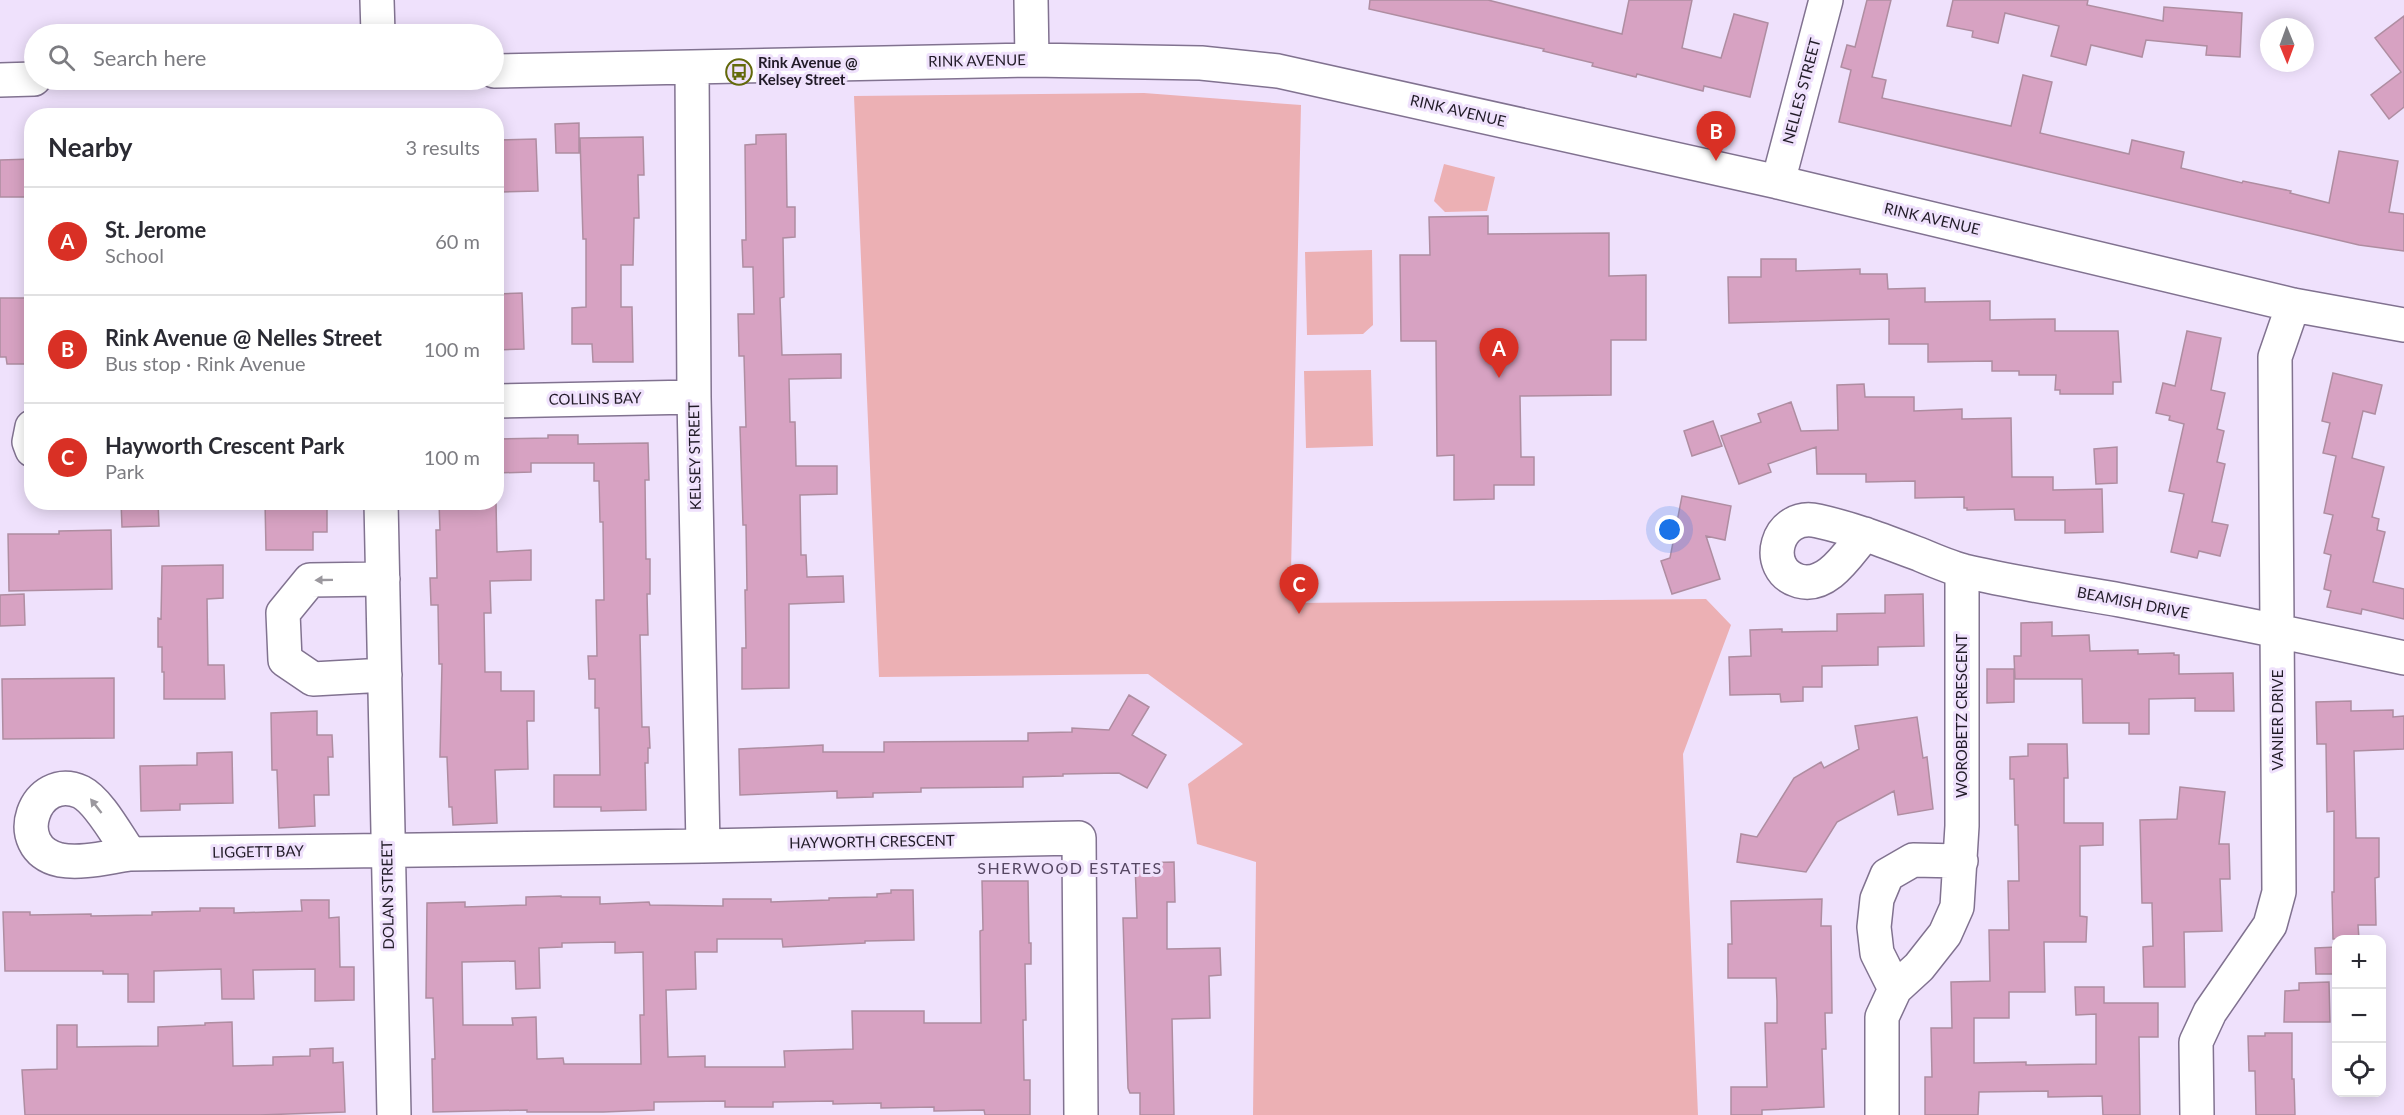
<!DOCTYPE html>
<meta charset="utf-8">
<style>
:root{--surface:#fff;--page:#f2f2f3;--text:#2b2b33;--muted:#7c7c81;--line:#e1e1e2;--accent:#d93025}
body{margin:0;font-family:Lato,sans-serif;background:var(--page);color:var(--text)}
.controls{position:absolute;right:18px;bottom:18px;display:grid;overflow:hidden;border-radius:12px;box-shadow:0 3px 15px #0003}
.controls button{width:54px;height:54px;display:grid;place-items:center;padding:0;border:0;border-bottom:2px solid var(--line);background:var(--surface);color:var(--text);font:30px sans-serif}
.compass{position:absolute;left:2260px;top:18px;width:54px;height:54px;border-radius:50%;background:var(--surface);box-shadow:0 3px 15px #0003;rotate:179deg}
.you{position:absolute;left:1670px;top:530px;width:21px;height:21px;margin:-15px;border:4px solid #fff;border-radius:50%;background:#1a73e8;box-shadow:0 0 0 9px #1a73e833}
.badge{display:grid;place-items:center;width:39px;height:39px;border-radius:50%;background:var(--accent);color:#fff;font-size:20px;font-weight:700}
.pin{position:absolute;translate:-50% -50px;filter:drop-shadow(0 2px 3px #0008)}
.pin::after{content:'';position:absolute;top:32px;width:21px;height:18px;background:inherit;clip-path:polygon(0 0,100% 0,50% 100%)}
.list{margin:0;padding:0;list-style:none}
h2{display:flex;justify-content:space-between;align-items:center;height:78px;margin:0;padding:0 24px;font-size:26px}
h2 small{font-size:20px;font-weight:400;color:var(--muted)}
.list li{display:grid;grid-template-columns:39px 1fr auto;gap:18px;align-items:center;box-sizing:border-box;height:108px;padding:0 24px;border-top:2px solid var(--line)}
.list b{display:block;font-size:22px;white-space:nowrap}
.list p{margin:0;font-size:20px;white-space:nowrap;color:var(--muted)}
.list em{font-size:20px;font-style:normal;color:var(--muted)}
.icon{flex:none;width:33px;height:33px;fill:none;stroke:currentColor;stroke-width:2;stroke-linecap:round;stroke-linejoin:round}
.map{position:relative;flex:none;width:2404px;height:1115px;overflow:hidden}
.search{position:absolute;background:var(--surface);box-shadow:0 3px 15px #0003;left:24px;top:24px;width:480px;height:66px;display:flex;align-items:center;gap:15px;box-sizing:border-box;padding:0 21px;border-radius:33px;color:var(--muted);font-size:22px}
.panel{position:absolute;background:var(--surface);box-shadow:0 3px 15px #0003;left:24px;top:108px;width:480px;height:402px;border-radius:24px}
.map>svg:first-child{display:block}
.green{fill:#ecb0b4}
.building{fill:#d7a2c2;stroke:#af8da1;stroke-width:1.5;fill-rule:evenodd}
.lines{fill:none;stroke-linecap:round;stroke-linejoin:round}
.minor-casing{stroke:#817290;stroke-width:36}
.minor{stroke:#fff;stroke-width:33}
.oneway{fill:#9b989e}
.labels{text-anchor:middle;stroke-width:6;stroke-linejoin:round;paint-order:stroke}
.street-label{font-size:15px;fill:#211b27;stroke:#efe1fc}
.poi-label{font-size:15px;font-weight:bold;fill:#211b27;stroke:#efe1fc;text-anchor:start}
.neighbourhood-label{font-size:16px;letter-spacing:1.5px;fill:#564763;stroke:#efe1fc}
</style>
<div class="map">
<svg width="2404" height="1115" viewBox="0 0 2404 1115">
<rect width="100%" height="100%" fill="#efe1fc"/>
<path class="green" d="M1144,93l157,12 -10,467 4,31 411,-4 25,26 -48,129 15,361h-445l3,-253 -59,-18 -9,-60 55,-40 -95,-70 -269,3 -25,-581z
M1444,164l51,13 -8,34 -42,1 -11,-11z
M1372,250l1,75 -10,9 -56,1 -2,-83z
M1371,370l2,76 -67,2 -2,-77z"/>
<path class="building" d="M1370,0h118l134,34 7,-34h63l-10,48 39,10 13,-44 34,9 -18,74 -46,-11 -1,5 -66,-17 -1,3 -44,-11 1,-3 -50,-12 1,-2 -175,-40z
M1867,0h24l-19,77 14,3 -4,18 129,28 12,-51 29,7 -12,51 89,21 3,-14 52,12 -3,16 61,15 1,-2 48,10 -1,2 39,10 10,-52 59,10 -9,51 15,2v37l-45,-6 -520,-123 12,-52 -10,-3 6,-22 8,2z
M1953,0h135l-1,5 76,16 1,-14 78,6 -2,44 -34,-2 1,-9 -61,-6 -4,17 -51,-12 -5,20 -35,-9 8,-30 -54,-13 -7,30 -26,-6 1,-6 -26,-5z
M2404,16v91l-15,12 -18,-24 30,-23 -26,-34z
M579,123v30h-23l-1,-29z
M786,134l1,73h8v30l-12,1 1,59 -4,1 2,57 59,-1v24l-52,1 1,43h5l1,44h41v28l-37,1 1,60h5l1,22 36,-1 1,26 -55,2v84l-47,1v-41h4l-1,-58h2l-1,-65h-3l-3,-98h6l-2,-71h-5l-1,-42h16l-1,-47h-10l-1,-27h4l-1,-95 11,-1v-9z
M643,137l1,38h-6l1,43h-5l-1,47h-12v42h11l1,55h-40l-1,-18h-20v-36l14,-1v-68h-3l-3,-101z
M536,139l2,52 -36,1v-19h-6v-33z
M32,159v38h-32v-37z
M1488,216v18l121,-1v43l37,-1v65h-35v55l-91,1 1,61h13v28h-40v14l-40,1v-45l-17,1 -1,-115h-35l-1,-86h30l-1,-38z
M1761,259h35v12l64,-2v5h27l1,15 37,-1v14l65,-1v19l65,-1v12h63l3,51h-8v12h-53v-4h-5l1,-15h-37v-4h-27v-10l-64,1v-18h-39v-25l-160,4 -1,-46h33z
M522,293l2,56 -28,1v-56z
M0,298h32v66h-25l-1,-7h-6z
M2187,331l34,7 -10,52 14,3 -8,36 7,2 -7,31 8,2 -13,58 16,3 -8,31 -21,-5 -2,7 -26,-6 13,-58 -15,-3 15,-67 -15,-4 1,-4 -14,-3 7,-30 12,3z
M2333,373l49,12 -7,29 -12,-3 -11,47 32,9 -12,50 7,2 -2,11 8,2 -12,50 31,7v30l-42,-10 -1,5 -34,-7 4,-16 -7,-2 7,-34 -7,-2 9,-38 -9,-2 12,-57 -13,-3 7,-30 -8,-2z
M1864,384l1,13h49v14l48,-2v10l49,-1 1,59h41v13l49,-1 1,43 -38,1v-13h-50l-1,-11 -47,1v-2h-3v-11l-49,1v-17l-49,1v-8h-49l-1,-27 -48,17 3,8 -32,12 -18,-48 40,-14 -3,-8 33,-12 10,29 37,-1 -1,-45z
M1713,421l9,25 -30,10 -8,-25z
M548,435h30v9l70,-1 1,37h-4l1,79h4v35h-3l1,41h-8l2,92h7l1,21h-2v15h-3l1,47 -45,1v-4h-47v-32h46l-1,-67h-4v-29h-6l-1,-23h9l-1,-56h8l-1,-78h-3l-1,-41h-5v-18h-63v9l-35,1v-34l52,-1z
M2117,447v36l-21,1 -2,-35z
M1682,496l49,10 -6,34 -19,-4 14,43 -48,15 -11,-33 9,-3z
M121,502h37l1,24 -37,1z
M265,502l62,1v29h-14v18h-47z
M439,502h57l1,50 34,-2v30l-41,1 1,32h-7l1,59h16v19h33v30h-7l1,48 -33,1 2,53 -44,2 -1,-18h-3l-2,-50h-7l2,-93h-3l-1,-59h-7l-1,-27h7l-1,-48h4z
M111,530l1,59 -103,2 -1,-57h51v-3z
M223,565v33l-16,1 1,66h16l1,34h-61v-27h-2v-25h-4v-29l3,1 1,-53z
M24,594l1,31 -25,1v-31z
M1923,594l1,52 -46,1v18l-56,1v21h-19v14l-22,1 -1,-8 -50,1 -1,-38 22,-1 -1,-26 32,-1v3l55,-1v-17l48,-1v-18z
M2052,622v14l37,-1 1,16 48,-1v4l36,-1v2h5v19l54,-1 1,38h-39v-13l-46,1v35h-20v-11h-46l-1,-44h-67l-1,-23h7v-33z
M1987,669h27v33l-27,1z
M114,678v60l-111,1 -1,-60z
M1129,695l20,12 -17,28 34,20 -19,33 -28,-15 -56,1v2l-40,1v10l-102,1v4l-48,1v4l-36,1v-7l-97,4 -1,-46 84,-4v7h61v-10l144,-1v-8l44,-1v-4l37,2z
M2351,701v10l42,-1v7l11,-1v33l-50,2 2,87h23v39l-4,1 1,47h-18l1,14h-26l-1,-47h2v-81l-7,1 -1,-68h-9l-1,-42z
M317,711v24h15l1,22h-5l1,38h-15l1,31 -36,2 -2,-58h-5l-1,-57z
M1917,717l6,41 4,-1 6,52 -35,6 -4,-24 -57,31 -31,50 -69,-10 4,-28 16,3 37,-59 27,-16 3,6 35,-19 -4,-23z
M2028,744h39l1,34h-4v45h39v22l-23,1v70l7,1 -1,25h-42l1,50h-36v26h-35v45l52,-1v3l70,-1v-50l-20,1 -1,-28h29v16h54v34h-19l1,78h-37l-1,-19 -54,1v-6l-69,1 -1,23h-53v-38h7l-1,-49h21l-1,-46 39,-1 -1,-51h20l-1,-49h11l-1,-56h-3l-1,-46h-4v-22l18,-1z
M232,752l1,51 -53,1v6l-39,1 -1,-45 57,-1v-12z
M2180,787l45,5 -6,52h10l1,35h-10l2,52 -38,1 1,55h-41l-1,-40 10,-1 -1,-43h-10l-2,-83 37,-1z
M1174,862l1,40h-8v47l53,-1 1,27 -12,1 1,42 -38,1 2,96h-34v-22h-10l-2,-5 -5,-170h14l-2,-55z
M982,881h46l1,62h2v21h-6l1,56h-3l1,60h6v35h-45l-1,-5 -50,1v-4l-53,1v-5l-48,1v-3l-60,1v5h-48v-6l-71,1v8l-51,2h-76v-2l-94,2 -1,-53h3l-2,-61h-7l1,-95 38,-1v5l61,-2v-8l35,-1v1h39v7l49,-2 1,3 73,1v-7h48v3l58,-2v-2l48,-1v-3l14,-1v-3h22l1,50 -49,1v2l-82,4 -1,-8h-65v13h-22l1,37 -30,1 2,67 37,-1v11h80l-1,-16 69,-2 -1,-38h72v12h57l-1,-92 3,-1zM615,942v11l28,-1 1,63h-4l1,49h-77l-1,-6 -26,1 -1,-42 -24,1 1,7h-50l-1,-63 53,-1 1,28 24,-1 -1,-40 23,-1v-4z
M1822,899l-1,27h10l1,87h-7l1,36h-4l2,58 -62,3v5h-31v-28h36l-2,-64h12v-22l-1,-23h-48v-34h4l-1,-43z
M301,900h28v18l10,-1 1,50h14v33l-39,1v-32l-62,1 1,29h-32l-1,-30 -67,2v31h-26v-28h-25v-3h-98l-2,-59h27v3l61,-1v2l61,-1v-3l48,-1v-3h34v5l68,-2z
M2337,947v27h-21l-1,-26z
M2329,982l1,40h-46l1,-31 14,-1v-7z
M232,1022l1,44 40,-1v-8l37,-1v-7l23,-1v15l10,-1 2,50 -86,3h-234l-3,-45 35,-1v-44h20v22l81,-1v-19l47,-2v-2z
M2265,1033h27v46h2l1,36h-39l-1,-44h-6l-1,-35h17z"/>
<g class="lines">
<g class="minor-casing">
<path id="minor" d="M377,0l1,34
M1031,0l1,60
M692,67l2,330 9,449
M494,71l538,-11 169,3 77,8 500,111 515,123 111,20
M0,80l34,-1
M1778,182l48,-182
M496,401l198,-4
M32,427l-3,15 3,8
M381,502l13,613
M1865,534c-16,18 -37,55 -66,47 -38,-11 -23,-70 19,-60 36,8 69,21 103,34 14,6 28,12 43,16 51,12 104,20 156,29 95,18 189,37 284,58
M383,579l-73,1 -27,33 2,47 28,19 72,-4
M130,854c-12,-17 -31,-53 -49,-62 -46,-21 -74,56 -21,68 22,4 48,-3 70,-6l573,-8 376,-8 2,277
M1895,989l-18,-36 -3,-26 3,-28 10,-24 26,-15 48,1
M1882,1115v-98l13,-28 24,-22 26,-33 12,-27 5,-81v-255
M2197,1115l-1,-73 14,-30 60,-87 9,-33 -4,-535 18,-52"/>
</g>
<use href="#minor" class="minor"/>
</g>
<defs><path id="oneway-solid" d="M-6-.8H1V-3.2L6.5 0L1 3.2V.8H-6Z" transform="scale(1.5)"/></defs>
<g class="oneway">
<use href="#oneway-solid" transform="translate(324 580) rotate(179)"/>
<use href="#oneway-solid" transform="translate(96 806) rotate(-128)"/>
</g>
<defs>
<g id="bus-ring" transform="scale(1.35)"><circle r="9.5" fill="#efe1fc" stroke="#63690a" stroke-width="1.5"/><path d="M-5-6H5V4H4V6H2V4H-2V6H-4V4H-5ZM-3.5-4V0h7V-4ZM-3.5 1.2v1.5H-2V1.2ZM2 1.2v1.5H3.5V1.2Z" fill="#63690a"/></g>
</defs>
<g fill-rule="evenodd">
<use href="#bus-ring" x="739" y="72"/>
</g>
<g class="labels">
<g class="street-label">
<text transform="translate(977 61) rotate(-1)" y="5">RINK AVENUE</text>
<text transform="translate(1802 91) rotate(-75)" y="5">NELLES STREET</text>
<text transform="translate(1458 111) rotate(13)" y="5">RINK AVENUE</text>
<text transform="translate(1932 219) rotate(13)" y="5">RINK AVENUE</text>
<text transform="translate(595 399) rotate(-1)" y="5">COLLINS BAY</text>
<text transform="translate(695 456) rotate(-91)" y="5">KELSEY STREET</text>
<text transform="translate(2133 603) rotate(11)" y="5">BEAMISH DRIVE</text>
<text transform="translate(1962 716) rotate(-90)" y="5">WOROBETZ CRESCENT</text>
<text transform="translate(2278 720) rotate(-90)" y="5">VANIER DRIVE</text>
<text transform="translate(872 842) rotate(-1)" y="5">HAYWORTH CRESCENT</text>
<text transform="translate(258 852) rotate(-1)" y="5">LIGGETT BAY</text>
<text transform="translate(388 895) rotate(-91)" y="5">DOLAN STREET</text>
</g>
<g class="poi-label">
<text x="758" y="68">Rink Avenue @<tspan x="758" dy="17">Kelsey Street</tspan></text>
</g>
<g class="neighbourhood-label">
<text x="1070" y="874">SHERWOOD ESTATES</text>
</g>
</g>
</svg>
<div class="controls">
<button>+</button>
<button>−</button>
<button><svg class="icon" aria-label="locate" viewBox="0 0 24 24"><circle cx="12" cy="12" r="6"/><path d="M12 2v4M12 18v4M2 12h4M18 12h4"/></svg></button>
</div>
<svg class="compass" viewBox="-18 -18 36 36"><path d="M0-13l5 13h-10z" fill="#e53935"/><path d="M0 13l5-13h-10z" fill="#7c7c81"/></svg>
<div class="you"></div>
<div class="pin badge" style="left:1499px;top:378px">A</div>
<div class="pin badge" style="left:1716px;top:161px">B</div>
<div class="pin badge" style="left:1299px;top:614px">C</div>
<div class="search"><svg class="icon" aria-label="search" viewBox="0 0 24 24"><circle cx="10" cy="10" r="6"/><path d="M15 15l6 6"/></svg>Search here</div>
<section class="panel">
<h2>Nearby<small>3 results</small></h2>
<ul class="list">
<li><span class="badge">A</span><div><b>St. Jerome</b><p>School</p></div><em>60 m</em></li>
<li><span class="badge">B</span><div><b>Rink Avenue @ Nelles Street</b><p>Bus stop · Rink Avenue</p></div><em>100 m</em></li>
<li><span class="badge">C</span><div><b>Hayworth Crescent Park</b><p>Park</p></div><em>100 m</em></li>
</ul>
</section>
</div>
